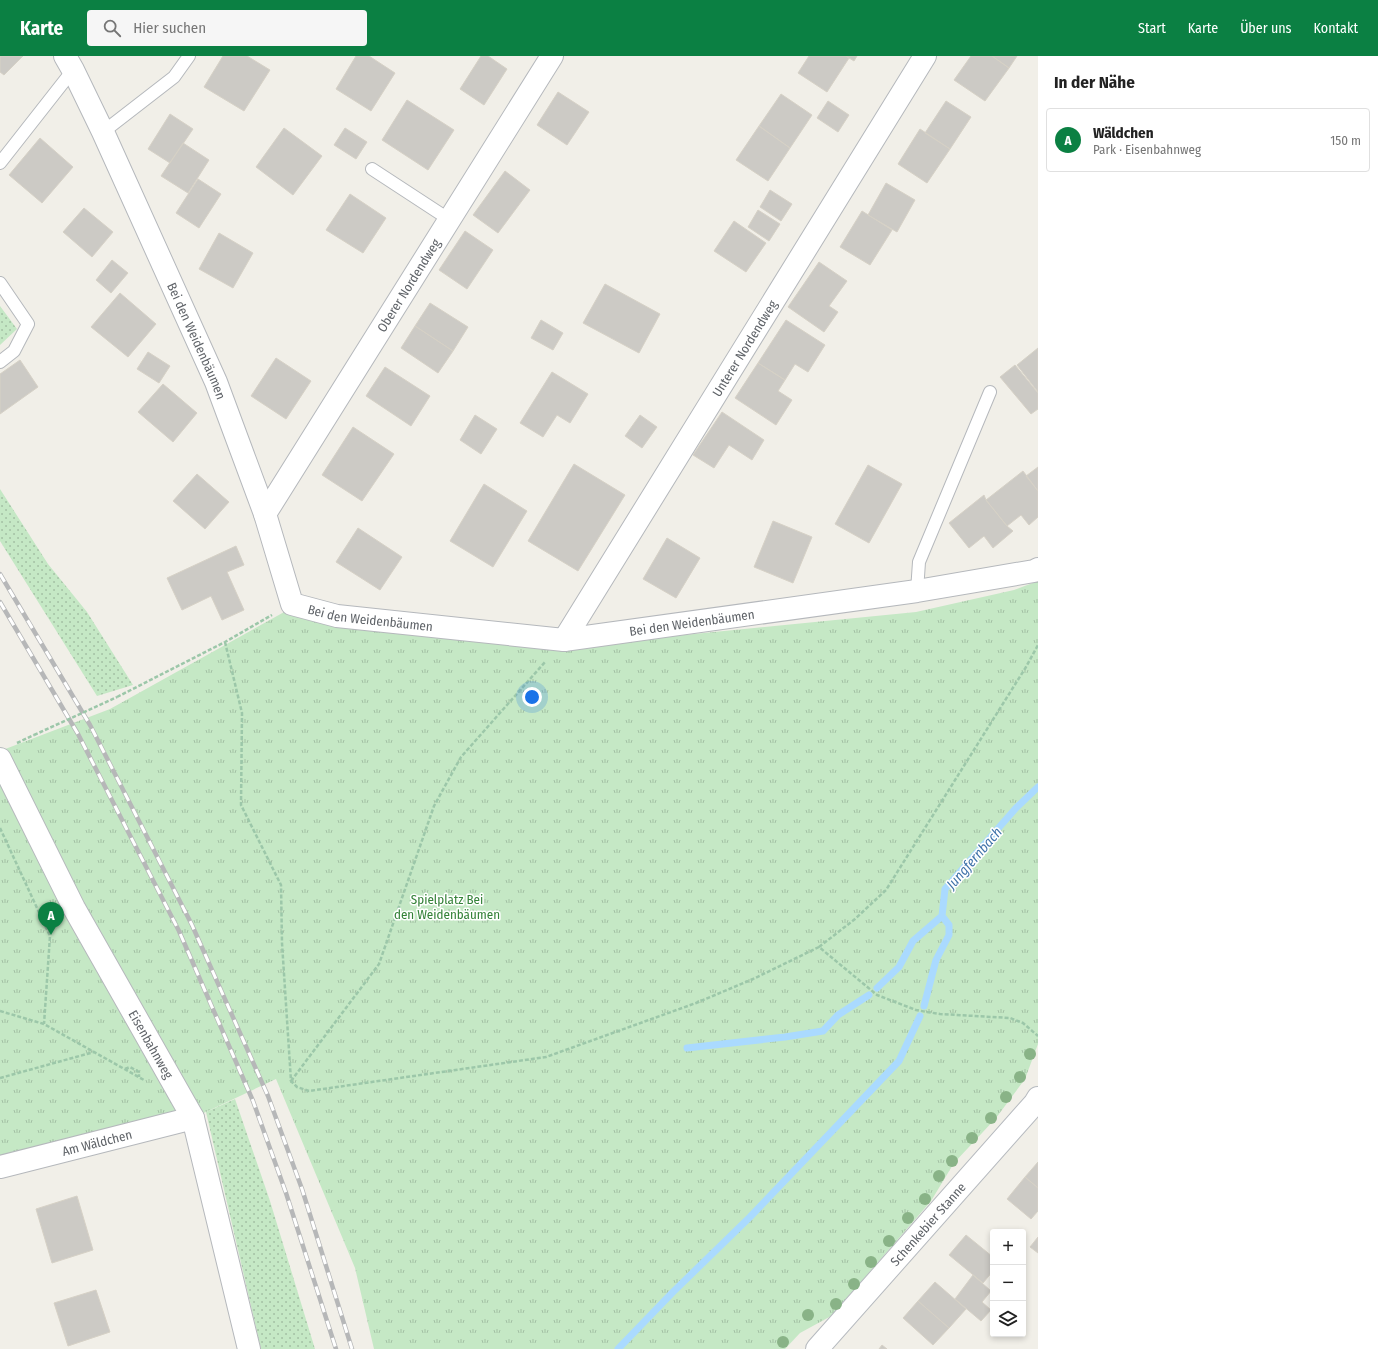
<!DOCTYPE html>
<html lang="de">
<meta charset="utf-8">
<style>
:root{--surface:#fff;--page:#f6f6f6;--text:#222;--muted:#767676;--line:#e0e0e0;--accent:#0b8043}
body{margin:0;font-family:"Fira Sans Condensed",sans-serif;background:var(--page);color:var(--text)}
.controls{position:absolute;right:12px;bottom:12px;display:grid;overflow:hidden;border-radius:4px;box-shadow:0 2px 6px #0003}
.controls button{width:36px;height:36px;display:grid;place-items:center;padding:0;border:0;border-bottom:1px solid var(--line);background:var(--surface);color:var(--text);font:20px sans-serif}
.you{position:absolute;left:532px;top:641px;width:14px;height:14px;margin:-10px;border:3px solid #fff;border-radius:50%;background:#1a73e8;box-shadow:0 0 0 6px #1a73e833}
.badge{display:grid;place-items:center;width:26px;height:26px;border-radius:50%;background:var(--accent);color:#fff;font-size:13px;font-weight:700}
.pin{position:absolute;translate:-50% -33px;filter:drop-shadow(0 1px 2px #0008)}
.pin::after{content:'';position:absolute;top:21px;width:14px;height:12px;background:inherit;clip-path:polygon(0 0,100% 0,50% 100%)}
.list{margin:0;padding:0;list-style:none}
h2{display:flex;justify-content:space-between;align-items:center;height:52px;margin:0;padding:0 16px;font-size:17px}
h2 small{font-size:13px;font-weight:400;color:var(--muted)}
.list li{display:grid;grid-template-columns:26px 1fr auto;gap:12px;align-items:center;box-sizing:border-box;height:64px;margin:0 8px 8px;padding:0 8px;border:1px solid var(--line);border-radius:4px}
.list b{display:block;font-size:15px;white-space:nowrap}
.list p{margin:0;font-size:13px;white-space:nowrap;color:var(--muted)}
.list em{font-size:13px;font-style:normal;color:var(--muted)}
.icon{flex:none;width:22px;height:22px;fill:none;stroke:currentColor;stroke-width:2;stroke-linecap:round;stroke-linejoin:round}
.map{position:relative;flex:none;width:1038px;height:1293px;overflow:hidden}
header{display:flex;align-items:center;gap:24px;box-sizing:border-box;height:56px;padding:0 20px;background:var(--accent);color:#fff}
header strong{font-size:19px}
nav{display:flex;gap:22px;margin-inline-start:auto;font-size:14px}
.search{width:280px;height:36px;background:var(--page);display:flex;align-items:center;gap:10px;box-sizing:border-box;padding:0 14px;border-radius:4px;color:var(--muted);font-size:15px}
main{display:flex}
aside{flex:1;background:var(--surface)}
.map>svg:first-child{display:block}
.grass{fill:url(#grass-dots)}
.park{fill:url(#park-tufts)}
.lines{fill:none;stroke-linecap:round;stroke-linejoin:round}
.stream{stroke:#aadaff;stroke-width:7}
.building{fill:#cccac5;stroke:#d6d1c6}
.lane-casing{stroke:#b5b8bc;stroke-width:14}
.street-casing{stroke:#b5b8bc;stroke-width:24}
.secondary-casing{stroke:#b6babf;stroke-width:24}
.path{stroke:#9cc7a9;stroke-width:2.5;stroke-dasharray:4 2;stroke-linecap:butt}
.lane{stroke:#fff;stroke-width:12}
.street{stroke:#fff;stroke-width:22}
.secondary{stroke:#fff;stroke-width:22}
.rail-casing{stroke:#b6b7b8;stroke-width:4.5}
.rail{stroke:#fff;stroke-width:3;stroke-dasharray:9;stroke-linecap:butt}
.path-bridge{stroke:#9cc7a9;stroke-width:2.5;stroke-dasharray:4 2;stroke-linecap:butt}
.tree{fill:#89b387}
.labels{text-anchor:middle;stroke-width:3;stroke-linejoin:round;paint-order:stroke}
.street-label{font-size:13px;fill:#5f6368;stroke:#fff}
.park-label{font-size:13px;fill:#348238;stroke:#fff}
.water-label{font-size:14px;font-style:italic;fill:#4174aa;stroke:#fff}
</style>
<header>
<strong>Karte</strong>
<div class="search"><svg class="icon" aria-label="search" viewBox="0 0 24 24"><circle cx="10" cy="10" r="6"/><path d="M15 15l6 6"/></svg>Hier suchen</div>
<nav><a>Start</a><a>Karte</a><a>Über uns</a><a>Kontakt</a></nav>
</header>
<main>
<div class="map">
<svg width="1038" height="1293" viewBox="0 0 1038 1293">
<defs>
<pattern id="grass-dots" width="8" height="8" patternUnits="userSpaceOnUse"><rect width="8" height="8" fill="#c5e8c5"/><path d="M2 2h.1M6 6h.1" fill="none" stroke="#a3c0a4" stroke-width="1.8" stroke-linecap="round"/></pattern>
<pattern id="park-tufts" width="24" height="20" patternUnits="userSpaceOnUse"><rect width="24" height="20" fill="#c5e8c5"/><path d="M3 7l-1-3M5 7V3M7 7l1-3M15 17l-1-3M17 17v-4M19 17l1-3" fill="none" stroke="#a3c0a4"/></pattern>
</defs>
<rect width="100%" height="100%" fill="#f1efe8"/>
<path class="grass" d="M0,250l17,23 -17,16z
M0,433l48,75 39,48 46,73 -36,11 -97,-155z
M235,1043l35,102 45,148h-54l-55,-237z"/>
<path class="park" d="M1038,525v463l-13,35 -29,39 -42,45 -23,38 -90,104 -8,10 -33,18 -15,16h-411l-19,-81 -79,-189 -83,39 -193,55v-422l110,-42 176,-98 278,36 352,-35 98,-22z"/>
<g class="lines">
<path class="stream" d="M877,932l22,-21 14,-26 29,-25 3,-27 71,-81 22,-21
M924,950l12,-46 13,-25v-10l-7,-9
M687,992l98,-11 38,-6 15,-16 31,-20
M618,1293l54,-56 78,-76 149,-156 21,-45"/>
</g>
<path class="building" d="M0,0h23l-19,19 -4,-3z
M223,0h24l23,14 -26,41 -40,-24z
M356,0h13l26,17 -24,38 -35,-22z
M481,0h7l19,13 -23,36 -24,-16z
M809,0h37l3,2 -22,34 -29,-19z
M846,0h11l-3,5z
M971,0h21l17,12 -24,33 -31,-21z
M992,0h25l-8,12z
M558,36l31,20 -22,33 -30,-20z
M781,38l31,21 -22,33 -31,-22z
M407,44l47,30 -26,40 -46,-30z
M828,45l21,14 -11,17 -21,-14z
M946,45l25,16 -21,32 -25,-16z
M170,58l23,15 -23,34 -22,-14z
M759,70l31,22 -22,33 -32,-21z
M284,72l38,28 -29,39 -37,-28z
M345,72l22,14 -11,17 -22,-14z
M920,73l30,20 -23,34 -29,-19z
M40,82l33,29 -31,36 -33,-28z
M183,87l26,17 -21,33 -27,-17z
M505,115l25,19 -32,43 -25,-18z
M198,123l23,15 -22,34 -23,-15z
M886,127l29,17 -18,32 -29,-17z
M770,134l22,14 -11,17 -21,-14z
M350,138l36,24 -23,35 -37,-23z
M84,152l29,24 -21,25 -29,-25z
M758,154l22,14 -11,17 -21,-14z
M862,155l30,19 -22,35 -30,-18z
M734,165l32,22 -20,29 -32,-21z
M465,175l28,19 -26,39 -28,-19z
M219,177l34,20 -20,35 -34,-19z
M112,204l16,13 -17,20 -15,-13z
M819,206l28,19 -18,25 9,6 -14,20 -36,-25z
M605,228l55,30 -21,39 -56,-30z
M120,237l36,31 -28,33 -37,-30z
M430,247l38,24 -15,24 -38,-25z
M541,264l22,13 -10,17 -22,-12z
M786,264l39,25 -17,27 -13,-8 -10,16 -27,-17z
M415,270l38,25 -15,22 -37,-25z
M1038,292v44l-21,-27z
M148,296l22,14 -11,17 -22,-14z
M276,302l35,23 -25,38 -35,-23z
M20,304l18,27 -38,27v-40z
M758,307l27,17 -7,11 14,9 -16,25 -41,-27z
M1015,309l23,28v16l-7,5 -31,-37z
M385,311l45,29 -19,30 -45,-30z
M552,316l36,22 -18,29 -13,-8 -14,22 -23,-14z
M163,328l34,29 -24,29 -35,-30z
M722,356l42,28 -12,20 -23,-15 -15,23 -21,-13z
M475,359l22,14 -16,25 -21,-14z
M640,359l17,12 -15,21 -17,-12z
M353,371l41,27 -32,47 -40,-26z
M574,408l51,31 -47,76 -50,-30z
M868,409l34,19 -33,59 -34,-19z
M1038,411v24l-12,-15z
M1023,415l15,20v26l-9,8 -8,-10 -14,11 -21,-26z
M197,418l32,28 -24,27 -32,-28z
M484,428l43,27 -34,56 -43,-26z
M984,439l2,5 21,26 6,5 -20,17 -9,-12 -15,12 -20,-25z
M773,465l39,16 -19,46 -39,-16z
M358,472l44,29 -22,33 -44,-28z
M667,482l33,20 -24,40 -33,-19z
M236,490l8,19 -17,7 17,38 -22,10 -11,-24 -29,14 -15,-32z
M1038,1106v26l-13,-11z
M1025,1121l13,11v23l-7,8 -24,-20z
M77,1140l16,54 -41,13 -16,-54z
M966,1179l27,22v14l-10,12 -34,-28z
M1038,1181v16l-8,-6z
M973,1219l18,16 -9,11 9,8 -10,11 -26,-22z
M935,1226l31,27 -17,19 -31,-27z
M96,1234l14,42 -42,14 -14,-43z
M918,1245l31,27 -16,17 -30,-27z
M882,1289l5,4h-8z"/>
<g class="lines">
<g class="lane-casing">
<path id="lane" d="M103,76l71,-55 15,-21
M0,107l73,-93
M372,113l78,51
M0,227l28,41 -14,27 -14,11
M917,535l2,-29 71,-170"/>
</g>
<g class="street-casing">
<g id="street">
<path id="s1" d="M65,0l8,14 30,62 113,250 49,132 27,90 45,12 227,24 353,-49 117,-20 4,-2"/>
<path id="s2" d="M265,458l287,-458"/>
<path id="s3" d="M564,584l361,-584"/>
<path id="s4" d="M0,703l74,149 119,210 56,231"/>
<path id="s5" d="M0,1111l193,-49"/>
</g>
</g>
<g class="secondary-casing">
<g id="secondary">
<path id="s6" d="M817,1293l218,-246 3,-5"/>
</g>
</g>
<path class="path" d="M225,586l17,71 -1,92 40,80 1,58 9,138 6,6 12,4 237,-34 150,-54 57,-24 66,-32 58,48 39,15 11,2 13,2 70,4 13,5 15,13
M117,641l108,-55 47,-27
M17,687l17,-8
M0,772l50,108 -6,88
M819,891l36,-28 31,-29 140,-223 12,-22
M0,955l44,13 100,56
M125,1013l5,-2 9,5v5
M0,1022l94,-26
M291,1025l88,-117 55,-158 27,-49 84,-95"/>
<use href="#lane" class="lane"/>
<use href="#street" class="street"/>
<use href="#secondary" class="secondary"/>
<g class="rail-casing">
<path id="rail" d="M0,518l90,151 102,200 76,171 34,93 50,160
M0,546l78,132 101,197 74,170 33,92 50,156"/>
</g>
<use href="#rail" class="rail"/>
<path class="path-bridge" d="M34,679l83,-38"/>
</g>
<g class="tree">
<circle cx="1030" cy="998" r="6"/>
<circle cx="1020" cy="1021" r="6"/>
<circle cx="1006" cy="1041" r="6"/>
<circle cx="991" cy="1062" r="6"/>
<circle cx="972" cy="1082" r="6"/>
<circle cx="952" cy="1105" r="6"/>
<circle cx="939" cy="1120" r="6"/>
<circle cx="925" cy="1143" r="6"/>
<circle cx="908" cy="1162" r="6"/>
<circle cx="889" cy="1185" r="6"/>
<circle cx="871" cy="1206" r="6"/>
<circle cx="854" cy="1228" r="6"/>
<circle cx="836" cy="1248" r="6"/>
<circle cx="808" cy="1259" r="6"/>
<circle cx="783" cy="1286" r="6"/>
</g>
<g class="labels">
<g class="street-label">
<text dy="5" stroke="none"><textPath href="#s2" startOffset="270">Oberer Nordendweg</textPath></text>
<text dy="5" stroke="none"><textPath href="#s1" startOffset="314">Bei den Weidenbäumen</textPath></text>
<text dy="5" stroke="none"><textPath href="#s3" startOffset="343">Unterer Nordendweg</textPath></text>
<text dy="5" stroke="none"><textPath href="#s1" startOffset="674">Bei den Weidenbäumen</textPath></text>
<text dy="5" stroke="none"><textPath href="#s1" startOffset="998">Bei den Weidenbäumen</textPath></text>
<text dy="5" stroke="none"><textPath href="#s4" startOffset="323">Eisenbahnweg</textPath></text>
<text dy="5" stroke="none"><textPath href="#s5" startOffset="100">Am Wäldchen</textPath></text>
<text dy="5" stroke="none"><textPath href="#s6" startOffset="167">Schenkebier Stanne</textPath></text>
</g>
<g class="park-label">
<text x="447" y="848">Spielplatz Bei<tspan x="447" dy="15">den Weidenbäumen</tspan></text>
</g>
<g class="water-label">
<text transform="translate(974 802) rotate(-49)" y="5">Jungfernbach</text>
</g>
</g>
</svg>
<div class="controls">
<button>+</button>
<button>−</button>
<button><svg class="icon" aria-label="layers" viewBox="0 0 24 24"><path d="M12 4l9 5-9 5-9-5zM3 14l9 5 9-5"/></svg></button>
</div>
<div class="you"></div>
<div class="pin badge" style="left:51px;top:879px">A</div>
</div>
<aside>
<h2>In der Nähe<small></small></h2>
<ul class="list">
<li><span class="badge">A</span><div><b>Wäldchen</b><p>Park · Eisenbahnweg</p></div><em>150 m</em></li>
</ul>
</aside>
</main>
